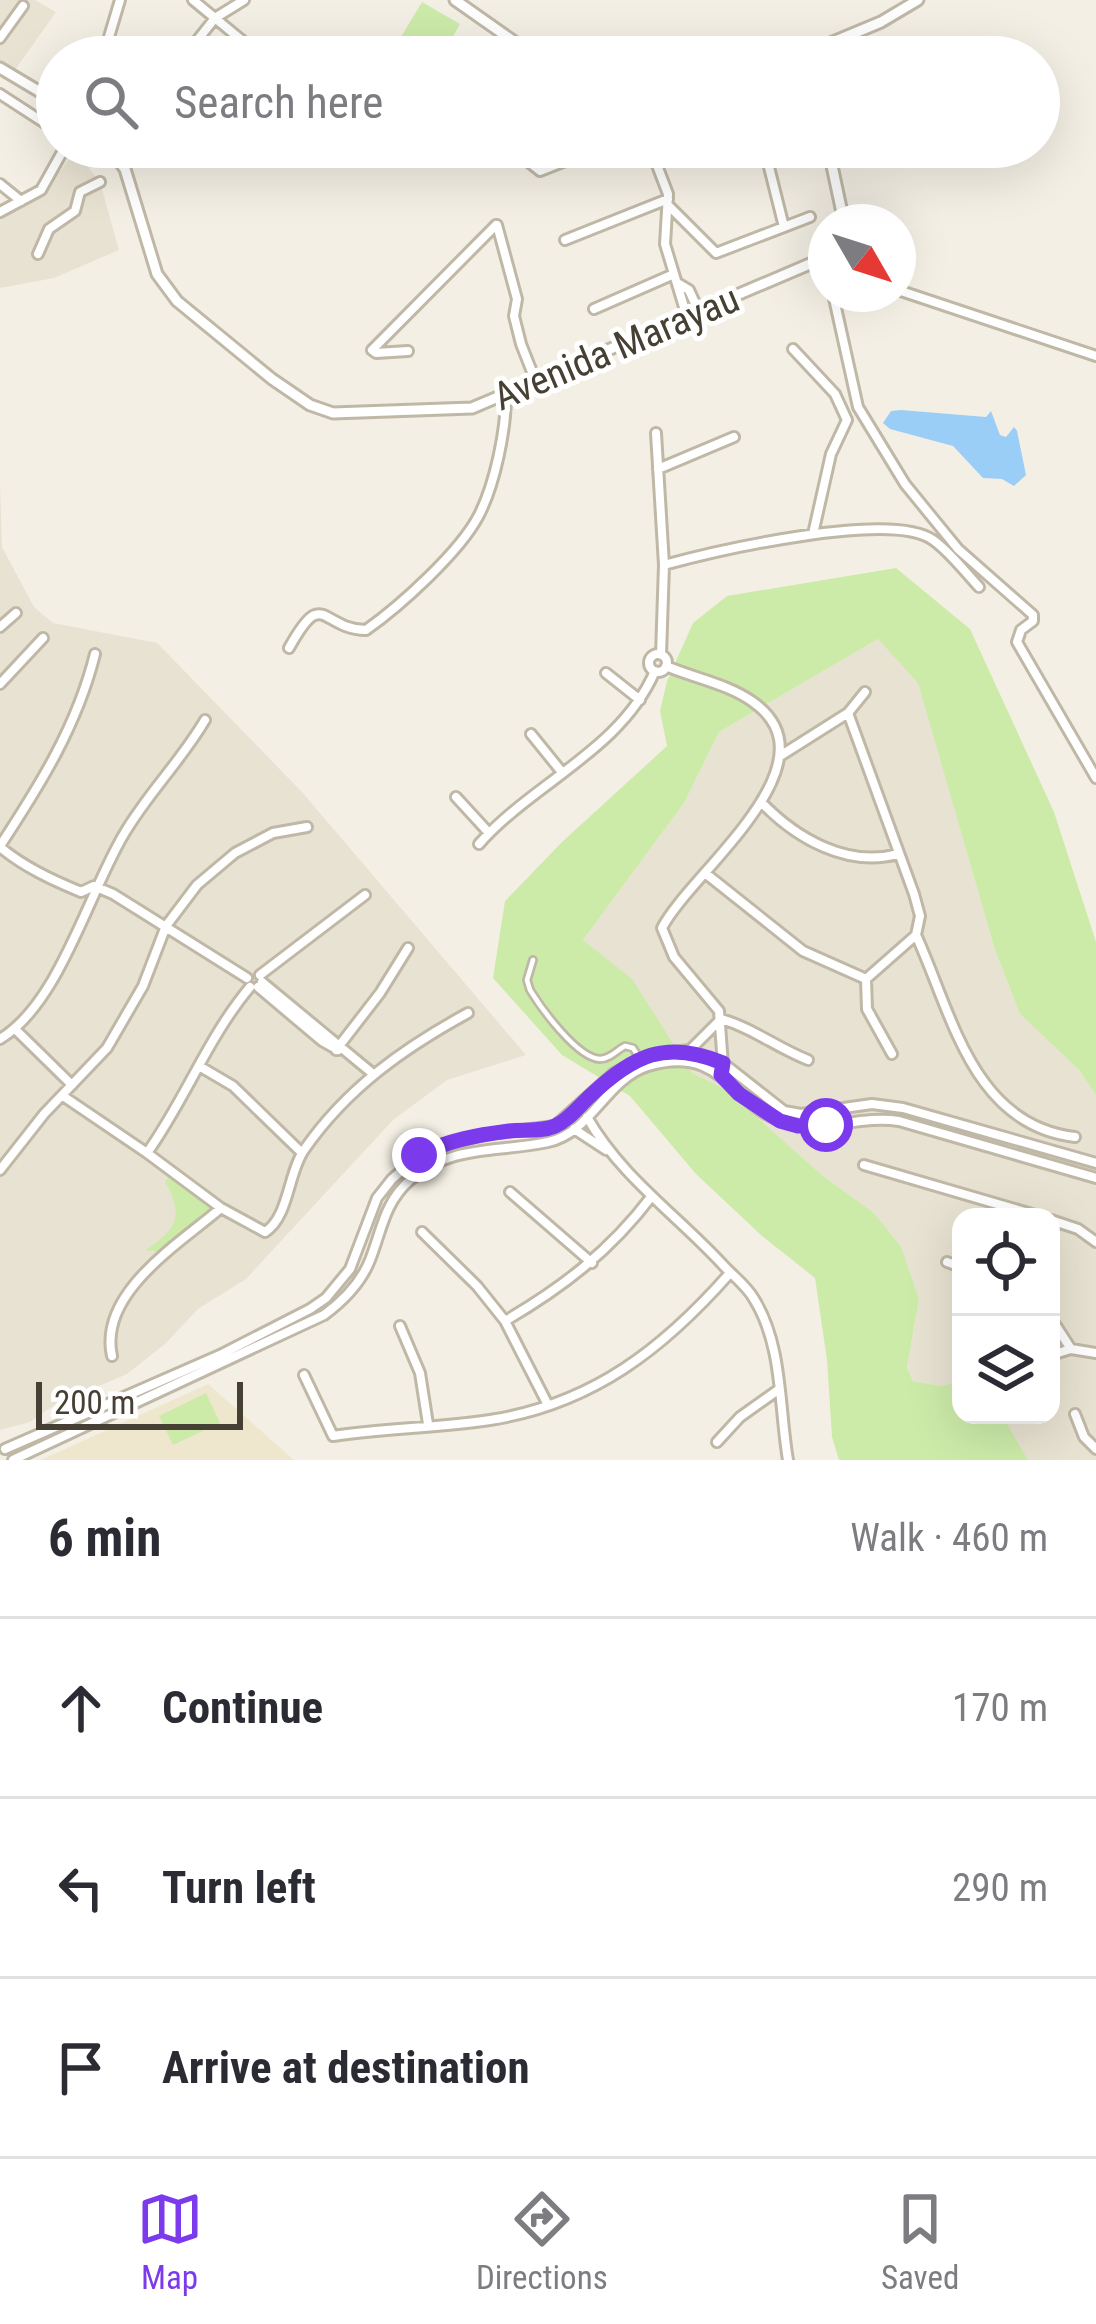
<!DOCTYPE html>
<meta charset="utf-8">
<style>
:root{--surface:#fff;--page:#f7f7f7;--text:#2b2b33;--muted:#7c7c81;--line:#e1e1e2;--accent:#7c3aed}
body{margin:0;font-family:"Roboto Condensed",sans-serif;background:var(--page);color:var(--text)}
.controls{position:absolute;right:36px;bottom:36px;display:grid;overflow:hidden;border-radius:24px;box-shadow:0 12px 48px #0002}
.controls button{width:108px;height:108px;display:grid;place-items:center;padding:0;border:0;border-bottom:3px solid var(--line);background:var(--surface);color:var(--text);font:60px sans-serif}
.compass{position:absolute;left:808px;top:204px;width:108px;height:108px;border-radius:50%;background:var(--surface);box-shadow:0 12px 48px #0002;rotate:129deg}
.scale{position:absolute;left:36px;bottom:30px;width:207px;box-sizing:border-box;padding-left:12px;border:6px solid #464034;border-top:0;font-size:33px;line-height:42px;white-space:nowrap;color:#464034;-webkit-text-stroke:9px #fff;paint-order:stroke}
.stop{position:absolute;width:36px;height:36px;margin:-27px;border:9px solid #7c3aed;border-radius:50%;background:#fff}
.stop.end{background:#7c3aed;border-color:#fff;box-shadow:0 3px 12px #0008}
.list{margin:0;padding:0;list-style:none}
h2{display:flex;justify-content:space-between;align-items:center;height:156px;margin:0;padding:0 48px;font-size:51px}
h2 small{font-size:39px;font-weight:400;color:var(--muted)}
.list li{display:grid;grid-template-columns:78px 1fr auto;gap:36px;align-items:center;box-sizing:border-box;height:180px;padding:0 48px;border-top:3px solid var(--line)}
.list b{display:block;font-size:45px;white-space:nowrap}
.list em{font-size:39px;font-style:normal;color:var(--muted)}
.icon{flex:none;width:66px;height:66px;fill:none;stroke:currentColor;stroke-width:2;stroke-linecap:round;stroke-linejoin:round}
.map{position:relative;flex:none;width:1096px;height:1460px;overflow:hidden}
.search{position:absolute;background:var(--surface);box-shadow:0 12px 48px #0002;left:36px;right:36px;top:36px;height:132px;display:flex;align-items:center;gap:30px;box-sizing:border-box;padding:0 42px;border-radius:66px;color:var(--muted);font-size:45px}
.sheet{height:696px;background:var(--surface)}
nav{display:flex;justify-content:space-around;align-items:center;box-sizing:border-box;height:168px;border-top:3px solid var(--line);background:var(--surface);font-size:33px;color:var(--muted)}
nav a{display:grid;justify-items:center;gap:6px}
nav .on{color:var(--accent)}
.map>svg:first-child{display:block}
.residential{fill:#e8e2d2}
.education{fill:#eee6cd}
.green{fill:#cceba9}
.water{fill:#9bcef6}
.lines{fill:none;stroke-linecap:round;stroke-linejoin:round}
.pedestrian-casing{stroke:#c0b8a6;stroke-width:10}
.minor-casing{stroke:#c0b8a6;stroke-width:14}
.tertiary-casing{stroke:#c0b8a6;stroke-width:15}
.pedestrian{stroke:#fff;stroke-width:4.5}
.minor{stroke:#fff;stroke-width:8}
.tertiary{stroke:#fff;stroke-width:9}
.route{stroke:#7c3aed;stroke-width:15}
.labels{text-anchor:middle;stroke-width:10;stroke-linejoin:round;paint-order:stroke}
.street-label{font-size:39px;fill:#464034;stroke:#fff}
</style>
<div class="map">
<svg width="1096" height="1460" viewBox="0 0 1096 1460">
<rect width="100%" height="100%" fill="#f4efe4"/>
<path class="residential" d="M0,0h35l21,12 -41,58 -15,-9z
M75,151l25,31 19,68 -65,28 -54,10v-71l43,-23z
M0,483l2,64 32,60 19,16 104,20 6,6 139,143 224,263 -79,25 -54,40 -147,159 -48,30 -33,35 -38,30 -74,32 -23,16 -30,8z
M878,639l40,43 77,268 25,64 59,56 17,25v365h-68l-26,-45h49v-198h-90v164l-20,5 -28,-5 -6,-13 12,-69 -45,-86 -51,-37 -98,-87 -33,-16 -28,-42 -81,-91 101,-137 35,-71z"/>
<path class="education" d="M208,1384l86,76h-253z"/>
<path class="green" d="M422,2l38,22 -19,33h-52z
M896,568l74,61 84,183 42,130v153l-17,-25 -59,-56 -25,-64 -77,-267 -40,-44 -159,93 -35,71 -101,137 49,39 60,94 33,16 98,87 51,37 27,34 18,52 -12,69 6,13 28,5 20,-5v34h41l26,45h-189l-7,-23 -5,-77 -12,-82 -53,-42 -66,-62 -66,-78 -68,-41 -69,-77 12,-77 57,-59 105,-96 -7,-35 7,-30 26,-58 34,-27z
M169,1177l45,31 -50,44 -19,-2c31,-19 40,-35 20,-68z
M206,1393l14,30 -47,22 -14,-29z"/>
<path class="water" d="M901,410l85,7 5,-6 9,24 6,2 8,-10 3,4 9,44 -12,11 -12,-7 -19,-1 -30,-32 -63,-17 -7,-6 8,-12z"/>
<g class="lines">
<g class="pedestrian-casing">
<path id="pedestrian" d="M533,960l-6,20 3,10c11,18 47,68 70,69 10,0 17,-9 25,-13l8,2 7,11"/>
</g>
<g class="minor-casing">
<path id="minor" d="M193,0l69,57
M0,38l23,-32
M103,57l17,-57
M184,57l31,-39 29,-18
M0,94l57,37
M235,147l4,4
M527,147l3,16 10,8 61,-24
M650,147l18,47 -3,50 22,73
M764,147l20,80
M0,184l21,17
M668,205l48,48 94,-36
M0,212l41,-22 24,-43
M497,225l20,74 -3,17 7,28 15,38
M565,240l103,-41
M38,254l11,-25 26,-18 5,-19 20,-10
M679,284l10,6 10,22
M898,290l198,66
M833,294l25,113 47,77 53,65 75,66v6l-12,9 -4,12 79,136
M594,309l80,-35
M793,349l42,45 12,26 -16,34 -18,80
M408,351l-32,2 -4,-3 124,-125
M656,433l8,132 -3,90
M658,469l76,-32
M664,565c51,-14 227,-55 269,-25 17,12 32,32 46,47
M0,627l16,-14
M289,648c35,-63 31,-19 77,-18 34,-24 94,-78 113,-115 16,-31 27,-85 27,-119
M649 663a9 9 0 1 1 18 0a9 9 0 1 1-18 0Z
M666,666c28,12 62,18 87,36 87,61 -63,171 -91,226l12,29 45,54 4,54
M606,673l34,27
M0,684l43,-46
M848,713l66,181 6,22 -4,19c36,78 56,190 159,202
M531,734l30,37
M780,756l68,-43 17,-21
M456,797l33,36
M762,803c34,35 85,65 136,51
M479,844c55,-62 142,-94 176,-173
M0,846c40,-61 77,-120 95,-192
M0,847c24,20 52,33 81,45l13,-6 19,8 134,84
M705,873l98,78 63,28 50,-44
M260,975l105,-80
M866,979l1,30 25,45
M262,982l110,91
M250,987c-42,50 -65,113 -103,166l74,55 44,24c24,-15 23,-59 39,-82 43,-62 100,-102 164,-137
M258,987l64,54 16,9
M721,1019c32,9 56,29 87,41
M16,1030l56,55
M0,1039c59,-35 88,-145 124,-205 24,-41 57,-73 81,-114
M336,1050l44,-57 28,-45
M689,1051l32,-32
M199,1066l34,20 69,67
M63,1096l84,57
M587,1117c34,60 90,98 136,148 10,11 24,21 31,34 29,46 25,109 34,161
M574,1129l32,21
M864,1165l178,52
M0,1170l44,-56 63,-66 36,-62 23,-60 31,-41 38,-32 38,-20 34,-6
M510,1192l82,71
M1051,1220l27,9 18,13
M422,1232l55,54 28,35 43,84
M1051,1233l3,-12
M947,1262l14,5
M1051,1318l20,31
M505,1321c58,-34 105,-70 146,-124
M400,1326l20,47 8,51
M1051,1355l20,-6 25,4
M112,1356c-14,-63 68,-113 109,-148
M304,1375l29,61c52,-8 105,-8 157,-16 103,-16 174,-72 240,-147
M1075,1414l9,23 12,12
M717,1442l23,-25 38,-27
M5,1449l215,-94 90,-46 16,-11 24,-29 27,-71 15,-19 28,-24 61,-20 74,-9 59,-53 36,-18 39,-5 34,13 61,48 17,3 71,-10 31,4 193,55
M13,1460l311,-145c19,-14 37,-32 46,-55 12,-30 14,-57 40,-80 41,-36 88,-27 138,-38 43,-9 58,-63 100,-76 79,-23 82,44 143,58 35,8 70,-9 108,-3l197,57"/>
</g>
<g class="tertiary-casing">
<path id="tertiary" d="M455,0l81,57
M797,57l84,-35 37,-22
M0,68l57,34
M109,147l16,22 32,105 20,27 95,78 38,26 23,8 139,-5 354,-151
M828,147l16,75"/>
</g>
<use href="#pedestrian" class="pedestrian"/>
<use href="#minor" class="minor"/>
<use href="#tertiary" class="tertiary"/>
</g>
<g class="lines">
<path class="route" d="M419,1155c29,-15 59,-20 90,-24 15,-2 32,1 46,-5 14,-6 24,-20 35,-30 43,-41 76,-57 133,-33l-2,12 18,19 41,27 18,5 28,-1"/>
</g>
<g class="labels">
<g class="street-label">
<text transform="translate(616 347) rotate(-23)" y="14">Avenida Marayau</text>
</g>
</g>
</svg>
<div class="controls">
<button><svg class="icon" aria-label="locate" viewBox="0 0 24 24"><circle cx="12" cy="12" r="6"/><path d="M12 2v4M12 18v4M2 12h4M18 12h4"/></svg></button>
<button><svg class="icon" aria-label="layers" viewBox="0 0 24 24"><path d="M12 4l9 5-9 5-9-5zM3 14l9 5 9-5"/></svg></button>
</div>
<svg class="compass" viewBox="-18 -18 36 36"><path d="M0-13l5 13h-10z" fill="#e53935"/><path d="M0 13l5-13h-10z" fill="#7c7c81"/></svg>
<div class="scale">200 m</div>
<div class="stop" style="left:826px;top:1125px"></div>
<div class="stop end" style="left:419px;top:1155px"></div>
<div class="search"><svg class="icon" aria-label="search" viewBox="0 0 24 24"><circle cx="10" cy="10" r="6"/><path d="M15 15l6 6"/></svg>Search here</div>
</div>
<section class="sheet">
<h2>6 min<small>Walk · 460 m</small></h2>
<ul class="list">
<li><svg class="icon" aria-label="ahead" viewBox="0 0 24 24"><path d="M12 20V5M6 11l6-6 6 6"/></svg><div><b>Continue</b></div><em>170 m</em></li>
<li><svg class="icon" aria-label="left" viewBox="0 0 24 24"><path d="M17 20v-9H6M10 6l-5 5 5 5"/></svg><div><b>Turn left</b></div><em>290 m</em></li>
<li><svg class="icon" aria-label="arrive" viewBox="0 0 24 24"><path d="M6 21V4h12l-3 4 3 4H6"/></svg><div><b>Arrive at destination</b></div></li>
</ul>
</section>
<nav>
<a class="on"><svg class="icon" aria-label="map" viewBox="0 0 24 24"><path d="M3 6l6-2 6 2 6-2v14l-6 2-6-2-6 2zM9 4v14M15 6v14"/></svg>Map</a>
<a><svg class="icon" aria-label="directions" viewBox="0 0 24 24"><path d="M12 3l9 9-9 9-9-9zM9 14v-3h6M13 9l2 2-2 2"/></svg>Directions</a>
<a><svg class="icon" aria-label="saved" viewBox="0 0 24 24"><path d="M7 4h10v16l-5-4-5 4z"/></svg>Saved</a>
</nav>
